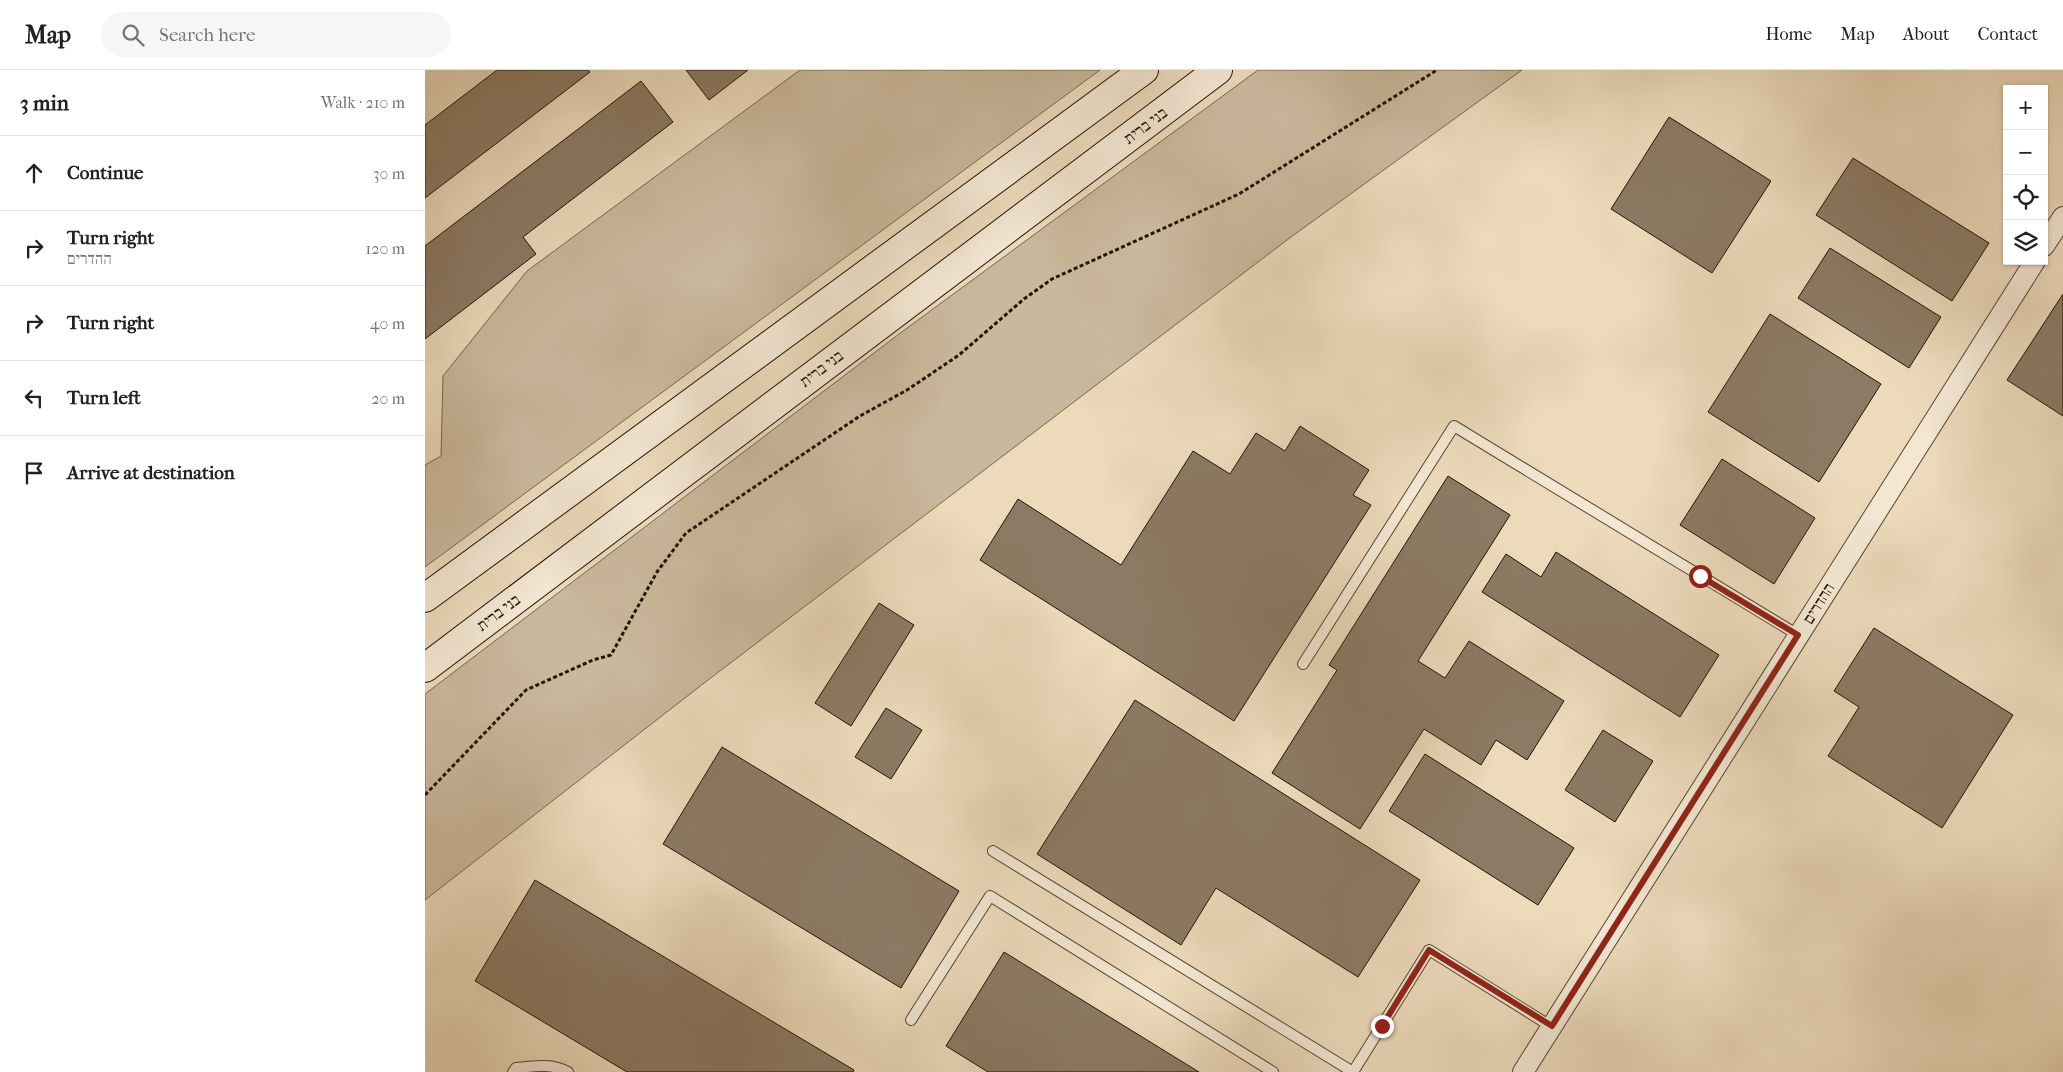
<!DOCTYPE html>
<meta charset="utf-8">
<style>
:root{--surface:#fff;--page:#f6f6f6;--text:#202124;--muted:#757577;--line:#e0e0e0}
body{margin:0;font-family:"IM FELL French Canon","Frank Ruhl Libre",serif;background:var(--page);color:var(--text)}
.controls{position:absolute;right:15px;top:15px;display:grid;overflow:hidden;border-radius:0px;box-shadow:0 1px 4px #0004}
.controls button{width:45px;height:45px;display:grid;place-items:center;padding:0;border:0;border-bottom:1px solid var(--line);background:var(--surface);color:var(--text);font:25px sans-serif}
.stop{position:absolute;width:15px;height:15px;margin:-11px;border:4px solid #8f2418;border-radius:50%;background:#fff}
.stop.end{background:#8f2418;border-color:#fff;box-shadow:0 1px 5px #0008}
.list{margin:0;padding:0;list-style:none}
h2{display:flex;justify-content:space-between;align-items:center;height:65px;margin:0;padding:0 20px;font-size:21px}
h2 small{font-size:16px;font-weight:400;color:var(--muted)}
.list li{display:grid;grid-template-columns:32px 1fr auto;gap:15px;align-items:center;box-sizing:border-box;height:75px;padding:0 20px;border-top:1px solid var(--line)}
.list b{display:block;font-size:19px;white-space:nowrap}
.list p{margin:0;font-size:16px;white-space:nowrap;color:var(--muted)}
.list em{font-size:16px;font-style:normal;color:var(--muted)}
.icon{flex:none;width:28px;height:28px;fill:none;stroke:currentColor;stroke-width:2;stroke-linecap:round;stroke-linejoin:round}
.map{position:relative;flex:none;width:1638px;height:1002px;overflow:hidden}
header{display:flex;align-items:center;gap:30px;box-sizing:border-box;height:70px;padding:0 25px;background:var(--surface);border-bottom:1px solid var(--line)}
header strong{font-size:24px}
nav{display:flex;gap:28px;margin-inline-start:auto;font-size:18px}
.search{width:350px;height:45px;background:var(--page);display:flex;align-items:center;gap:12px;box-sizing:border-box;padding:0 18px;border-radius:28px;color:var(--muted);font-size:19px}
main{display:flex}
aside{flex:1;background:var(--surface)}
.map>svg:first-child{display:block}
.green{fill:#cab89c;stroke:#776651}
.building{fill:#8c7a64;stroke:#241306}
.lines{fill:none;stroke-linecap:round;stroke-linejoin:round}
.lane-casing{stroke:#564533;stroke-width:12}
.street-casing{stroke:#564533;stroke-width:22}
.secondary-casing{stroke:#241306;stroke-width:30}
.path{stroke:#241306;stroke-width:3;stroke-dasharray:4 2.5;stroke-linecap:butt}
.lane{stroke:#f3e7d3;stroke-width:10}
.street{stroke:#f3e7d3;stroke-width:20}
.secondary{stroke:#f3e7d3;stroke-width:28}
.route{stroke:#8f2418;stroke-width:6}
.labels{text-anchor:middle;stroke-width:4.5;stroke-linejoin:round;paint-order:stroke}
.street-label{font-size:16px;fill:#241306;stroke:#f3e7d3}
</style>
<header>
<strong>Map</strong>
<div class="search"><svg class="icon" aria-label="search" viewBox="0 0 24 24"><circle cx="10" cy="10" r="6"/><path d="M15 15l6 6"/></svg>Search here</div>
<nav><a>Home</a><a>Map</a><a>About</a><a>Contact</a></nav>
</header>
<main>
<aside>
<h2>3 min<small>Walk · 210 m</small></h2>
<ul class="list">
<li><svg class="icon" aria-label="ahead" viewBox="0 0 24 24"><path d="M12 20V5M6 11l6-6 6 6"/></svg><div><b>Continue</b></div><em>30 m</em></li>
<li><svg class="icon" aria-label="right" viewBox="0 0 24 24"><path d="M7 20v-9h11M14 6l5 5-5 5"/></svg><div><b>Turn right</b><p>ההדרים</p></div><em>120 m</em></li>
<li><svg class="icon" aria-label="right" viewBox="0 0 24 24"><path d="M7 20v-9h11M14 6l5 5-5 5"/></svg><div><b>Turn right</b></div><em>40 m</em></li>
<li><svg class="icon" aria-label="left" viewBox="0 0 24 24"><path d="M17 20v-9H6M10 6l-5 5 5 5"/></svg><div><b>Turn left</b></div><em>20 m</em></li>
<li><svg class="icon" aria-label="arrive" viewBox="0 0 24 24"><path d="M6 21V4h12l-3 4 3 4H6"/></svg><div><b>Arrive at destination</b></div></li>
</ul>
</aside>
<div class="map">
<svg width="1638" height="1002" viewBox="0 0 1638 1002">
<rect width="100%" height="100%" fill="#ecdabb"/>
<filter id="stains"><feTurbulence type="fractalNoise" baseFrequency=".004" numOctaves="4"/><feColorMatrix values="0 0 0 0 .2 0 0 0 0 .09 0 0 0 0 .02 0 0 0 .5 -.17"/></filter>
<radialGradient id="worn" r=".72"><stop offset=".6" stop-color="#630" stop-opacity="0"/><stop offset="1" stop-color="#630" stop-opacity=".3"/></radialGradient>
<path class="green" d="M375,0h300l-675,497v-102l16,-9 2,-80 84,-105z
M833,0h264l-231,167 -583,443 -283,220v-206l474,-360z"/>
<path class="building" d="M72,0h91l2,2 -165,126v-73z
M261,0h62l-39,30z
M216,11l32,41 -150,115 13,17 -111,85v-93z
M1244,47l102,64 -59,92 -101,-64z
M1428,88l136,85 -37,58 -136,-86z
M1405,178l111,69 -32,51 -111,-70z
M1638,224v122l-56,-36z
M1345,244l111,70 -62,98 -111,-70z
M875,356l69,44 -16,25 18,10 -137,216 -254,-161 38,-61 103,66 72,-114 37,23 26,-41 29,18z
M1297,389l93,59 -41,66 -94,-59z
M1023,406l62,39 -92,146 27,17 24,-37 95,60 -37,59 -31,-20 -15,25 -57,-36 -64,100 -88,-56 65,-103 -8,-5z
M1131,482l163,103 -39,62 -198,-125 24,-38 35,23z
M454,533l35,22 -63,101 -36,-23z
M1449,558l139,87 -71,113 -114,-72 31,-49 -25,-16z
M710,630l285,180 -62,97 -142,-89 -35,57 -144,-91z
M461,638l36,22 -31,49 -36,-22z
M1178,660l50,31 -38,61 -50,-32z
M297,677l237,144 -58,97 -238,-144z
M1000,684l149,94 -36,57 -149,-94z
M110,810l319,190 -1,2h-226l-152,-91z
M579,882l195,120h-211l-42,-26z"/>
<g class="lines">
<g class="lane-casing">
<path id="lane" d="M878,594l151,-238 344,209
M568,781l360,221
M486,950l79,-124 283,176
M88,1002l3,-4c17,-2 37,-5 52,4
M928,1002l76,-122 123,77"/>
</g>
<g class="street-casing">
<path id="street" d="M1619,176l19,-29
M1098,1002l512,-811"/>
</g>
<g class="secondary-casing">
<path id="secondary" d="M0,528l719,-528
M0,598l793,-598"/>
</g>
<path class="path" d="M0,725l101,-105 67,-30 18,-5 46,-83 29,-39 174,-117 47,-26 52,-35 65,-56 28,-20 187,-85 198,-124"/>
<use href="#lane" class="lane"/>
<use href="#street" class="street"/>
<use href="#secondary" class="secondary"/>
</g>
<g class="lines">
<path class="route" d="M957,956l47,-76 123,76 246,-391 -98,-59"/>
</g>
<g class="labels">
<g class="street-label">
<text transform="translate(720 55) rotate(-37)" y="6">בני ברית</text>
<text transform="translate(396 298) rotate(-37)" y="6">בני ברית</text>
<text transform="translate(1393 533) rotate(-58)" y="6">ההדרים</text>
<text transform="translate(73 542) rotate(-37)" y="6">בני ברית</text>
</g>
</g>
<rect width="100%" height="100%" filter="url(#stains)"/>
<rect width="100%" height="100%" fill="url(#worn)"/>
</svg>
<div class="controls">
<button>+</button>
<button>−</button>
<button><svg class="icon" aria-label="locate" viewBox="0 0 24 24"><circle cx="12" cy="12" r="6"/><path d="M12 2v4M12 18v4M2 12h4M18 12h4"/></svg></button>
<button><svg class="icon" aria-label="layers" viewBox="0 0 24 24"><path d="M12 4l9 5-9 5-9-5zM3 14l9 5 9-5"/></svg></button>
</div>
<div class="stop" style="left:1275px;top:506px"></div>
<div class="stop end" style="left:957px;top:956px"></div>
</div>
</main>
